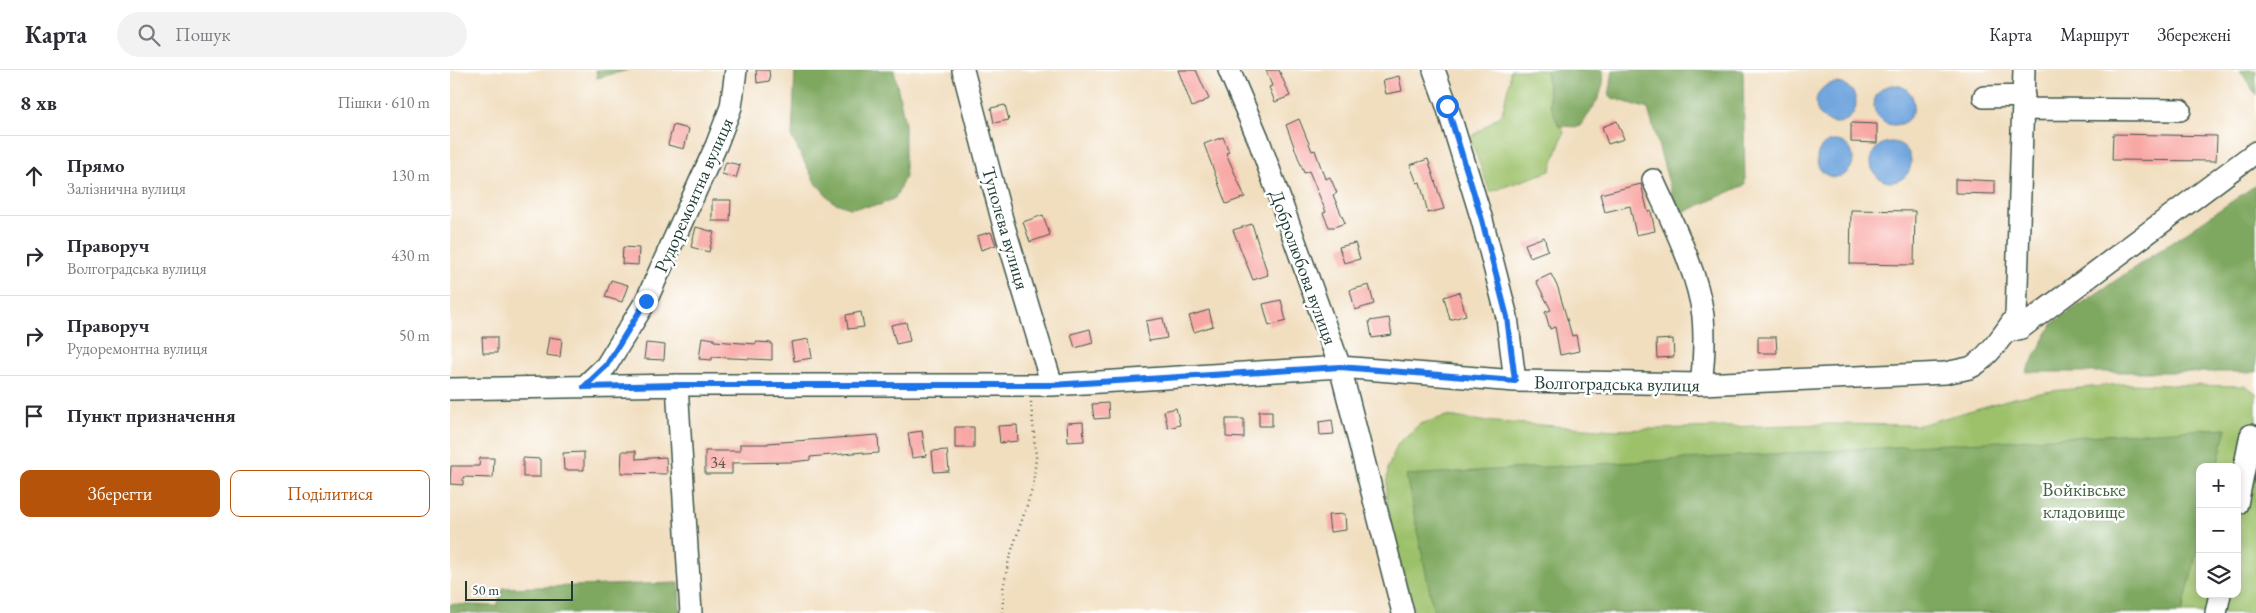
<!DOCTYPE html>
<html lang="uk">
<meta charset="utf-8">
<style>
:root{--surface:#fff;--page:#f2f2f3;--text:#2b2b33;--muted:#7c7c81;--line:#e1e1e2;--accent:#b45309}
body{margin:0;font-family:"EB Garamond",serif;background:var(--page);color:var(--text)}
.controls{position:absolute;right:15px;bottom:15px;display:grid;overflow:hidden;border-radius:10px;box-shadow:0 2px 8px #0003}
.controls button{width:45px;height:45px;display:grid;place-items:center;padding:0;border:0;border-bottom:1px solid var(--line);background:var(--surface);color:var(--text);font:25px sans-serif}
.scale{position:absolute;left:15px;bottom:12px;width:108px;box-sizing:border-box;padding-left:5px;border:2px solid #1f3d34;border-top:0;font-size:14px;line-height:18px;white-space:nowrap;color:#1f3d34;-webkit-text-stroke:4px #fff;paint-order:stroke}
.stop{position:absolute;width:15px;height:15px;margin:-11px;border:4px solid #1a73e8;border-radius:50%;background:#fff}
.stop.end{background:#1a73e8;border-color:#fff;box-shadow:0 1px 5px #0008}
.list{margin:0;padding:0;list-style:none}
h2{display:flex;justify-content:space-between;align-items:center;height:65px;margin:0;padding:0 20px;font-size:21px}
h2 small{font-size:16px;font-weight:400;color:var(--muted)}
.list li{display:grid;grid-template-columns:32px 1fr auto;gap:15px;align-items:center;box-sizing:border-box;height:80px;padding:0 20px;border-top:1px solid var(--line)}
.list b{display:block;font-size:19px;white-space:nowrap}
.list p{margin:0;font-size:16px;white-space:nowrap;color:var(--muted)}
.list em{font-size:16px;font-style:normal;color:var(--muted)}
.actions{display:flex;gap:10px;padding:15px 20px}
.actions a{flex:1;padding:11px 0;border:1px solid var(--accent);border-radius:10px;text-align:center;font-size:18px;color:var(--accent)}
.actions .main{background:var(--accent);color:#fff}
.icon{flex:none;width:28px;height:28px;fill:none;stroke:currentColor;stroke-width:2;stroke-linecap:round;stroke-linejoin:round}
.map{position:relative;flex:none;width:1806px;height:543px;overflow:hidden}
header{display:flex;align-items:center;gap:30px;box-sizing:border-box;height:70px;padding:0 25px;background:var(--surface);border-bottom:1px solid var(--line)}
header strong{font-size:24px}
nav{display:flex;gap:28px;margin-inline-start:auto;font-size:18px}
.search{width:350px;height:45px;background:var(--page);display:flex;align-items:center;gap:12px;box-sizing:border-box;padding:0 18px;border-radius:28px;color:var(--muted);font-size:19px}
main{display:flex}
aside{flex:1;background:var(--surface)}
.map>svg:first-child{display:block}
.green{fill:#9dc16a;stroke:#5e7f4f;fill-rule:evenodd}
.forest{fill:#7ea75e;stroke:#4e7249}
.water{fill:#71a6de;stroke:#487289}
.building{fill:#f8a8a4}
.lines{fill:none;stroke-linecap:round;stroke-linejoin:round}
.minor-casing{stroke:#3e5549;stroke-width:24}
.path{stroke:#3e5549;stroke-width:2.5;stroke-dasharray:1 4;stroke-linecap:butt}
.minor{stroke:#fff;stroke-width:21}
.route{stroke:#1a73e8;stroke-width:6}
.labels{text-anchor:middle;stroke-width:5;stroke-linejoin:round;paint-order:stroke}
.number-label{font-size:16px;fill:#555850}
.street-label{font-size:19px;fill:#1f3d34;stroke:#fff}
.park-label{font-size:19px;fill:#456544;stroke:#fff}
</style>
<header>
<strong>Карта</strong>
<div class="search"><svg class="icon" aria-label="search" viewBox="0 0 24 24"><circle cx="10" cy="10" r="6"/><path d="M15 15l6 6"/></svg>Пошук</div>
<nav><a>Карта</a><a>Маршрут</a><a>Збережені</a></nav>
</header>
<main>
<aside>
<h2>8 хв<small>Пішки · 610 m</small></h2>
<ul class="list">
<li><svg class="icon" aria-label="ahead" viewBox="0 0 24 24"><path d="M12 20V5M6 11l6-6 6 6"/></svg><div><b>Прямо</b><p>Залізнична вулиця</p></div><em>130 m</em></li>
<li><svg class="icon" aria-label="right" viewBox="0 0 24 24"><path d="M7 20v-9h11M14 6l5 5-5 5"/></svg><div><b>Праворуч</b><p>Волгоградська вулиця</p></div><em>430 m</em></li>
<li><svg class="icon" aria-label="right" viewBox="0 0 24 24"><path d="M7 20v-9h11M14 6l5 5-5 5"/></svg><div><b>Праворуч</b><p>Рудоремонтна вулиця</p></div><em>50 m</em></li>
<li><svg class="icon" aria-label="arrive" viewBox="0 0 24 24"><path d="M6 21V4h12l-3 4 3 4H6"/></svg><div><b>Пункт призначення</b></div></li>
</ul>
<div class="actions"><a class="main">Зберегти</a><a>Поділитися</a></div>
</aside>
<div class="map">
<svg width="1806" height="543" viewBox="0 0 1806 543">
<rect width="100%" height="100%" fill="#fff"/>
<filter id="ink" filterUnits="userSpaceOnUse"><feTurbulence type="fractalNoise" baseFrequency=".02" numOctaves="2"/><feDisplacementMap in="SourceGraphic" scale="10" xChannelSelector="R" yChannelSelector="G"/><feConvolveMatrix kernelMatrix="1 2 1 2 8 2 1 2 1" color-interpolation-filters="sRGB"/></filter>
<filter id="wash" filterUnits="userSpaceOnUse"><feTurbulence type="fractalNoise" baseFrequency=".0096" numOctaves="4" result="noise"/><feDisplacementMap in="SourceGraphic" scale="20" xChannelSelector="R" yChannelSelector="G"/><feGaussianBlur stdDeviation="1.12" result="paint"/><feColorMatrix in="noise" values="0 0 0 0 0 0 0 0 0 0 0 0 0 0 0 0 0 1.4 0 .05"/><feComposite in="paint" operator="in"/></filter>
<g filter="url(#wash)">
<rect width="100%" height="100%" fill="#f1debf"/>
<path class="green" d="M1060,0h36l4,34 14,28 -14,39 -60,21 -20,-54 32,-24 8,-36z
M1671,314l125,2 10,7v220h-842l-23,-84 -5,-36 2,-25 10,-25 22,-19 26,-8 36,5 134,9 214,-6 90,1 94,-27 37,-7zM1750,397h37v127h-37z"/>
<path class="forest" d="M146,0h32l-31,8z
M345,0h99l11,54v53l-10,21 -15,7 -30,3 -17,-6 -18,-20 -23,-44z
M1096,0h57c4,20 -12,43 -24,57l-20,-1 -9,-22z
M1163,0h130l2,115 -67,30 -30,-106 -39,-12z
M1790,0h16v25z
M1806,115v187h-230l27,-49z
M1776,358l-9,39h-17v72l-18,74h-748l-28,-138z
M229,513l1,30h-230v-9l47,2 6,-18z"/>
<path class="water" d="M1366 33a20 20 0 1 1 40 0a20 20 0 1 1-40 0Z
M1424 35a20 20 0 1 1 40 0a20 20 0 1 1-40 0Z
M1367 89a18 18 0 1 1 36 0a18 18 0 1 1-36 0Z
M1421 92a20 20 0 1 1 40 0a20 20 0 1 1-40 0Z"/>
<g id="blocks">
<path class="building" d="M306,0h13l1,11 -13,2z
M728,0h18l13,29 -17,8z
M816,0h13l11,26 -15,6 -6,-15 3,-1z
M949,6l3,15 -16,3 -3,-14z
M555,35l4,15 -15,3 -3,-15z
M849,49l13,32 3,-1 10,29 5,-2 7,16 -4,2 12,28 -11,4h-5l-6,-14 3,-1 -17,-41 -5,2 -18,-48z
M1167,51l7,18 -16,5 -6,-17z
M1401,53l26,1v19l-26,-1z
M223,55l16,4 -5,20 -16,-4z
M1663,64l104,2 -1,25 -104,-1z
M773,67l6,15 -3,1 19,44 -19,7 -22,-60z
M978,89l16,50 -16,4 -8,-31 -3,1 -7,-18z
M276,92l14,3 -4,13 -14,-4z
M1505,109l40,2v13l-40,-1z
M1191,114l7,28 3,-1 4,20 -19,4 -6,-29 -25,6 -5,-18z
M262,130h19l-1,21h-18z
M1401,140l64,1 -1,54 -64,-1z
M593,145l7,20 -20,7 -7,-20z
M802,154l16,51 -15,5 -20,-50z
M246,157l18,5 -5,20 -18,-5z
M541,162l5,13 -15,5 -4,-14z
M1094,167l4,13 -18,7 -5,-13z
M905,173l5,16 -16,4 -5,-16z
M173,177l16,1 -1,17 -16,-1z
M1101,204l7,14 14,48 4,-1 3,16 -19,4 -5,-28 -5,2 -5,-17 6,-2 -15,-29z
M161,210l17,5 -6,17 -17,-5z
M919,215l5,19 -19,6 -5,-20z
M1009,222l7,23 -16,5 -6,-23z
M831,230l5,21 -17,5 -6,-22z
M759,240l4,16 -19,6 -5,-16z
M411,242l3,15 -16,2 -2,-14z
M713,248l4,20 -18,3 -3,-20z
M939,248l3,17 -20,3 -3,-17z
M456,252l4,19 -14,3 -5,-19z
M640,259l3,14 -18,5 -4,-14z
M32,267h15v16h-14z
M99,267l13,2 -2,18 -14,-2z
M252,267l12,2v2l42,3v-2l16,1v17l-60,-3v3l-13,-1z
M1308,267h18l1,16h-19z
M359,269l3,19 -18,3 -3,-19z
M1223,269l1,18 -17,1 -1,-18z
M196,273l19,2 -1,15 -20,-1z
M658,333l1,15 -15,1 -2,-15z
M726,338l4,17 -12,3 -4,-17z
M809,341h13v15h-13z
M776,349h18v19l-18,-1z
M882,350l2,14 -14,1 -1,-13z
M633,352l1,19 -16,1 -1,-19z
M567,355l1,16 -18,2 -2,-17z
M505,357h19v21h-19z
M472,361l4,25 -14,2 -4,-25z
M428,365l1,18 -15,1v-2l-54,5v3l-18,2 -60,1v11h-27v-23h35v-7h28v-1z
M497,380l2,21 -15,1 -2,-21z
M172,381h14v8l30,-2 1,17 -46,-1z
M134,382v18h-20l-1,-17z
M30,388h14l-1,20 -30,-1v8l-13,-1 1,-18h28z
M73,388l17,1v18h-17z
M895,444l1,16 -16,2 -2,-17z"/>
</g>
</g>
<g filter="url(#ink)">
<use href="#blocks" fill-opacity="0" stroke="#3e5549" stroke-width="1"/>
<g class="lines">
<g class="minor-casing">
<path id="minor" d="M513,0l40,153 49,162
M779,0l29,68 82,229 63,246
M984,0l13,36 35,114 25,97 8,64
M1534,27l40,-1
M1573,39l157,1
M1203,110c18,40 45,92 50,136 2,23 1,45 -2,68
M1556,262l15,-4 235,-176
M227,315l14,228
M134,317l22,-21 40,-65 70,-155 15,-39 5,-37
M0,319l232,-4h370l288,-18 175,14 186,3 244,-11c8,-2 16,-3 24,-5 16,-6 38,-38 47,-52l8,-246
M1787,434l14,-69
M1766,543l4,-19"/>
</g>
<path class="path" d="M553,543v-24l6,-30 24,-72 3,-30 -5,-55"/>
<use href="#minor" class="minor"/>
</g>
</g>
<g class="lines" filter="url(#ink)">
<path class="route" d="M196,231l-40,65 -22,21 93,-2h375l288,-18 175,14 -8,-64 -25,-97 -35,-114"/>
</g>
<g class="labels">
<g class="number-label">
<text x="268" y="398">34</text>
</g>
<g class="street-label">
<text transform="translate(243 125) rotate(-66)" y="7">Рудоремонтна вулиця</text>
<text transform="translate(556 158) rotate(74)" y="7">Туполєва вулиця</text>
<text transform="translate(854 197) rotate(70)" y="7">Добролюбова вулиця</text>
<text transform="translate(1167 313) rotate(1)" y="7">Волгоградська вулиця</text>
</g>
<g class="park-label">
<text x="1634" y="426">Войківське<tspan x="1634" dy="22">кладовище</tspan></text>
</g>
</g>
</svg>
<div class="controls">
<button>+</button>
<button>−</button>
<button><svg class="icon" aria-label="layers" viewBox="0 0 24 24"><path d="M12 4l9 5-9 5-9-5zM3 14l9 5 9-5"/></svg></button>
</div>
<div class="scale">50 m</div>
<div class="stop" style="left:997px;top:36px"></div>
<div class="stop end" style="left:196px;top:231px"></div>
</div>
</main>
